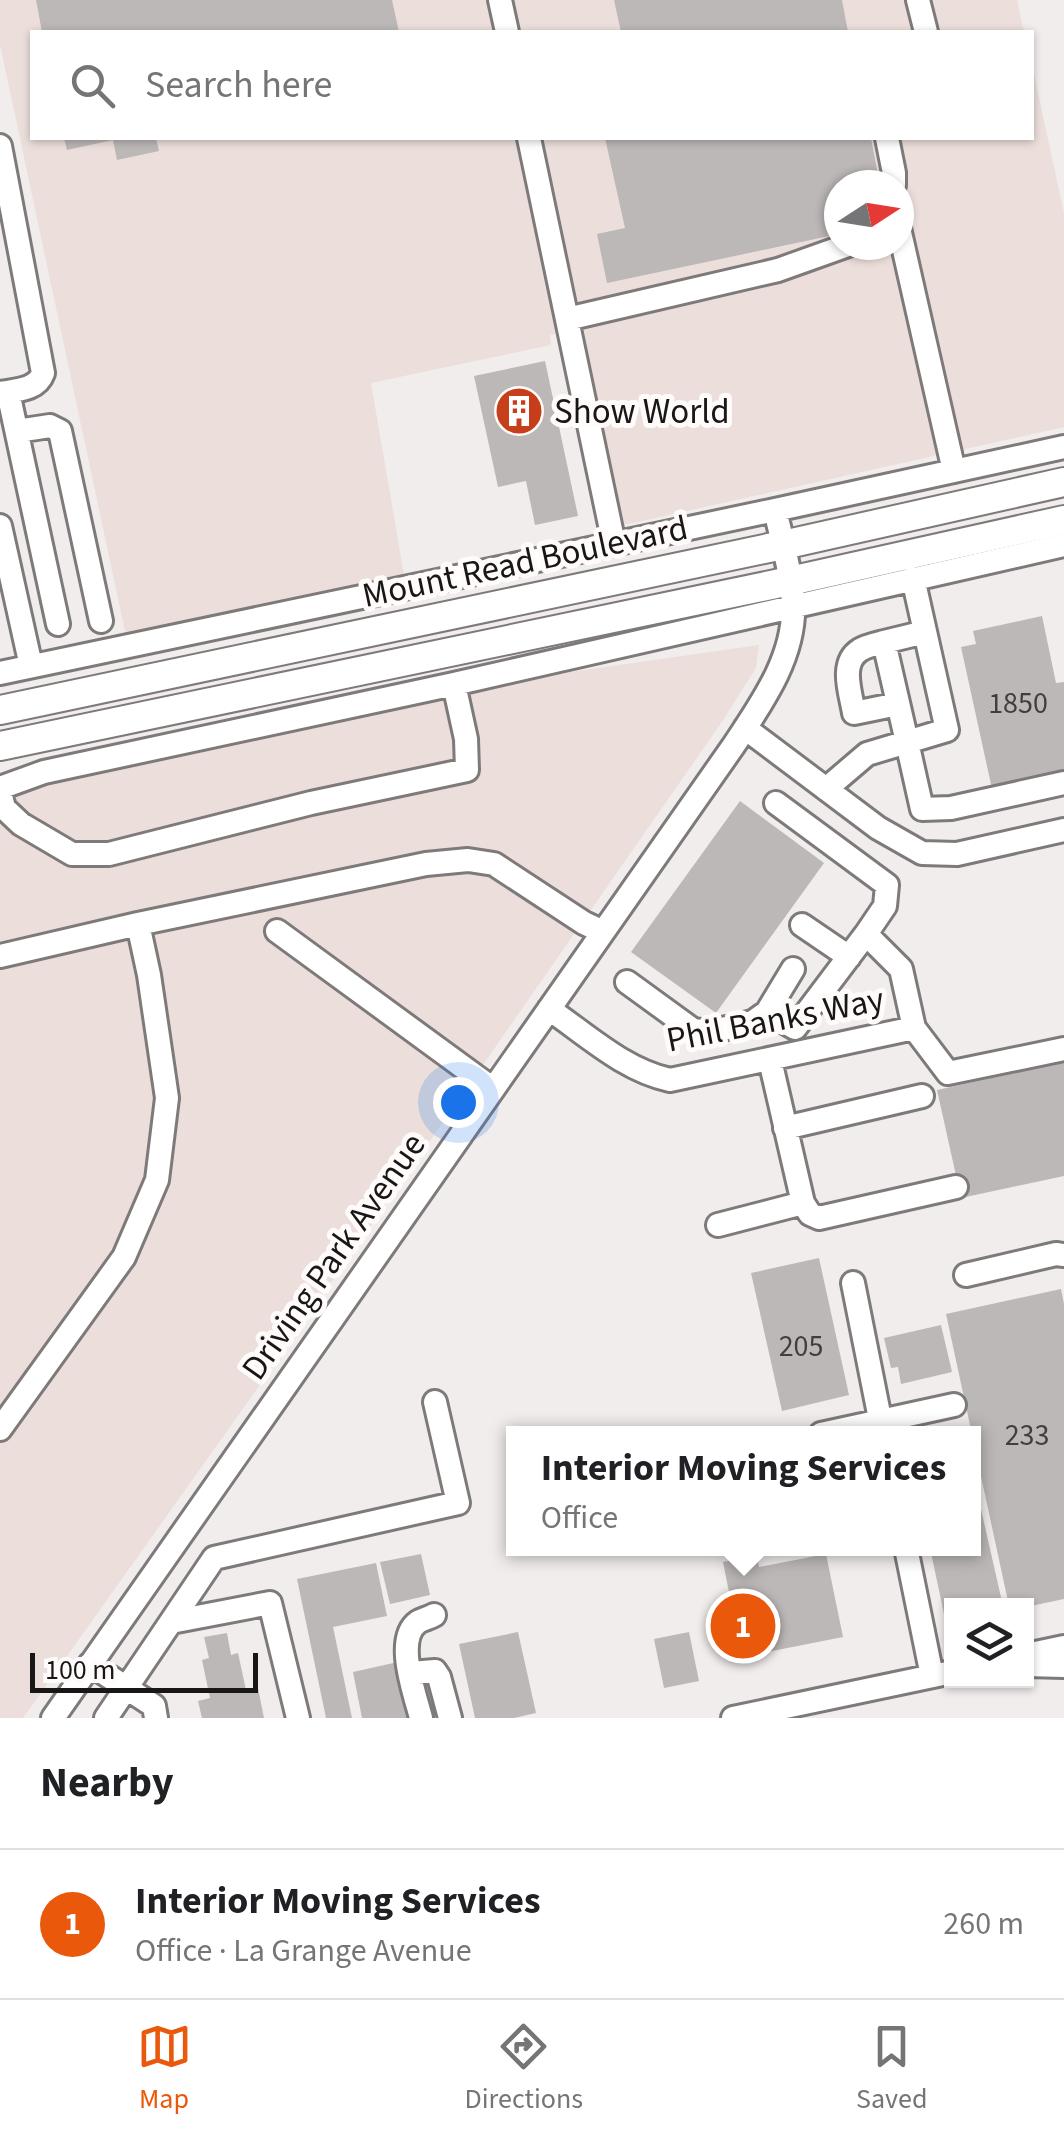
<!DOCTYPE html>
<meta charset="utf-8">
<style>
:root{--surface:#fff;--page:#f6f6f6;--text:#202124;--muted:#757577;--line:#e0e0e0;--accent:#ea580c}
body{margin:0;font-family:"Source Sans 3",sans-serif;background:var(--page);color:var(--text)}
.controls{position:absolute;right:30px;bottom:30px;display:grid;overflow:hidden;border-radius:0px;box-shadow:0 2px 8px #0004}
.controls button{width:90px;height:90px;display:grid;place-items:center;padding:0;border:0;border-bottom:2px solid var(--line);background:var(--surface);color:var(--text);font:50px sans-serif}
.compass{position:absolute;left:824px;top:170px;width:90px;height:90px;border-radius:50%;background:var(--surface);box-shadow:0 2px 8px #0004;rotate:78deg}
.scale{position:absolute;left:30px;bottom:25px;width:228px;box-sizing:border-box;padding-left:10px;border:5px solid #181616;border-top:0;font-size:28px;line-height:35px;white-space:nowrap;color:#181616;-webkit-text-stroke:8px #fffbfa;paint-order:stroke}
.you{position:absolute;left:458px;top:1102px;width:35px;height:35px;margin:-25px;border:8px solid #fff;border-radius:50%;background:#1a73e8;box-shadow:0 0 0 15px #1a73e833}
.badge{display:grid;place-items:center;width:65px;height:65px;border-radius:50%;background:var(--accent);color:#fff;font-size:32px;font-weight:700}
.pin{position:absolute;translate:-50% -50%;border:5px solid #fff;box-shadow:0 2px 10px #0006}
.popup{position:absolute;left:506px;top:1426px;width:475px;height:130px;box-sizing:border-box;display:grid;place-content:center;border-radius:0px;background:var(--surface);filter:drop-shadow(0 2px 8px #0005);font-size:32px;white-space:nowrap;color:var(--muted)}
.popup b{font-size:38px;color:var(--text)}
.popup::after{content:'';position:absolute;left:50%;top:100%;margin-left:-20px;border:20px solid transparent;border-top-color:var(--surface)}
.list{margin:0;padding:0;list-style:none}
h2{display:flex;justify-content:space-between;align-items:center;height:130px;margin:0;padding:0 40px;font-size:42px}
h2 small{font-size:32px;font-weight:400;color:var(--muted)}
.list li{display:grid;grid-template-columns:65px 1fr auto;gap:30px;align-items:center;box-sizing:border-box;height:150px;padding:0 40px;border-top:2px solid var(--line)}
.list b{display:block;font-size:38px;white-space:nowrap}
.list p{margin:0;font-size:32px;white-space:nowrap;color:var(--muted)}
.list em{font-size:32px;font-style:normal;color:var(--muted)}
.icon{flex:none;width:55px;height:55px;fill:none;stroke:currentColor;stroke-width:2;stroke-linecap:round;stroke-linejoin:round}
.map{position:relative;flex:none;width:1064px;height:1718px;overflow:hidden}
.search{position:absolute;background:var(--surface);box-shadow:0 2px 8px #0004;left:30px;right:30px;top:30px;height:110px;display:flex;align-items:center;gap:25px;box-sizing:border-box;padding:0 35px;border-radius:0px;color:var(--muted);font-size:38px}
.sheet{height:280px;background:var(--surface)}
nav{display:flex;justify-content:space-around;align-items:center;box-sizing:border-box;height:140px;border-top:2px solid var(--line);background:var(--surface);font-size:28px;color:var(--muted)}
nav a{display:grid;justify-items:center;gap:5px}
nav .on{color:var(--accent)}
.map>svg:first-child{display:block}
.built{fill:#ecdfdb;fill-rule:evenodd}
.building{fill:#bcb8b7}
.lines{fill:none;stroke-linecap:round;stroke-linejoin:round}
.minor-casing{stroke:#7e7a7a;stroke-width:28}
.major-casing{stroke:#7e7a7a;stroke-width:32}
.minor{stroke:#fff;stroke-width:22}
.major{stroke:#fff;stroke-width:28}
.labels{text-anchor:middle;stroke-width:10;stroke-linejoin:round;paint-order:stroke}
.number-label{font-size:30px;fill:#413e3e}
.poi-label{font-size:35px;fill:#181616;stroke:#fffbfa;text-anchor:start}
.street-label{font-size:35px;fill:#181616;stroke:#fffbfa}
</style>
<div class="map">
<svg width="1064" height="1718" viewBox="0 0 1064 1718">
<rect width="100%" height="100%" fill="#f1edec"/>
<path class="built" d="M0,0h1017l7,32h-992v106h1000v-73l32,148v214l-440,98 -46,-195 -28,5 1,10 -180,38 33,192 -278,61 -126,-591zM839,185h60v60h-60z
M759,645l-3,23 -32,51 -467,670 -234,329h-23v-941l318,-69z"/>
<path class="building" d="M36,0h356l7,32h-357z
M614,0h228l6,32h-227z
M64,138h92l3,13 -42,9 -4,-20 -46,10z
M605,138h266l7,37 -39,10v49l-232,49 -10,-49 28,-6z
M545,361l33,155 -43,9 -9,-44 -28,6 -24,-111z
M1042,616l14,67 8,-1v91l-72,16 -31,-142 15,-3 -3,-13z
M740,801l84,62 -108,150 -85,-61z
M1064,1062v114l-103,22 -24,-108z
M819,1258l30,137 -67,16 -31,-138z
M1061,1289l3,15v295l-38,8 -17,-1 -63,-292z
M941,1325l11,47 -51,12 -3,-17 -7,1 -7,-30z
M973,1474l30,132h-51v6l-8,2 -14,-66h43z
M421,1554l9,41 -40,9 -10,-42z
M826,1554l17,83 -101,20 -19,-95 34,-7 2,12z
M376,1563l11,53 -54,11 19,91h-26l-29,-139z
M518,1632l18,81 -22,5h-39l-16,-74z
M689,1632l10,49 -35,7 -10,-49z
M227,1633l4,22 7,-2 8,37 12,-2 6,30h-62l-4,-17 12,-3 -8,-38 7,-2 -5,-21z
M398,1662l11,56h-47l-9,-46z"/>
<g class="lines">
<g class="minor-casing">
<path id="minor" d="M500,0l7,32
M918,0l8,32
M529,138l85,406
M887,138l7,35v12
M0,146l43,227c-6,17 -26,17 -43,20
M899,228l55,243
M567,319l211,-49 70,-25
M8,392l50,232
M17,431l33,-5 10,5 41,190
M0,526l31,140
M913,578l34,152 -40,12 -23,-100 41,-10
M884,642c-8,2 -18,4 -24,8 -21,13 -9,44 -6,63l44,-9
M0,673l775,-163 289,-63
M454,684l610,-139
M745,728l133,100 44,25 35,1 107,-24
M0,788l44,-16 410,-88 12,55 1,31 -156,33 -202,51h-37l-51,-30 -17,-16 -4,-16
M826,789l41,-35 40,-12 15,67 29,-1 113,-25
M776,803l111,82 -2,21 -19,28 35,35 13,59 34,45 116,-24
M802,925l47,32
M277,931l216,158
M0,956l138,-32
M627,982l66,48 16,2 44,-10 14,-10 28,16 71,-94
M549,1009c38,26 75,61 121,71l244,-52
M767,1012l26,-43
M770,1060l33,143 7,11 9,4 137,-31
M785,1128l137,-32
M718,1225l85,-22
M966,1275l90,-21 8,1
M853,1283l30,151
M0,1429l124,-172 33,-77 10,-82 -18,-123 -11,-51 288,-60 42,-4 26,4 90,59 19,9
M821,1434l133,-29
M906,1548l26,128
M171,1622l99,-19 28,115
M1026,1655l38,-8
M90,1664l64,42 2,12
M1026,1665l38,1
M411,1673l24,-2 4,6 11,41
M53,1718l681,-973c28,-42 62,-90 59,-142 -2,-31 -11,-63 -18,-93
M106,1718l108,-160 244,-55 -23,-101
M421,1718c-6,-24 -27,-79 -3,-96 5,-3 11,-4 16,-7
M733,1718l219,-46"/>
</g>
<g class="major-casing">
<path id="major" d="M0,710l783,-165 281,-63
M0,746l790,-165 274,-61"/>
</g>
<use href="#minor" class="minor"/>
<use href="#major" class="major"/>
</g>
<defs>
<g id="building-disc" transform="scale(2.5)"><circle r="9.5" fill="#c73e1a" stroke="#fffbfa"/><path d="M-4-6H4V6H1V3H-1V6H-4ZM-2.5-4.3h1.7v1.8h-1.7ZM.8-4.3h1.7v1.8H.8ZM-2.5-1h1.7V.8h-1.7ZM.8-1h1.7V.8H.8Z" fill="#fff"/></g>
</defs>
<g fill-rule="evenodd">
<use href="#building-disc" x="519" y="411"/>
</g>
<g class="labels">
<g class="number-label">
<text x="1018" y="713">1850</text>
<text x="801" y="1356">205</text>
<text x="1027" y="1445">233</text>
</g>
<g class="poi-label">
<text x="554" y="423">Show World</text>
</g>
<g class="street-label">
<text transform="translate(525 561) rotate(-12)" y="12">Mount Read Boulevard</text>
<text transform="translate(775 1019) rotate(-11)" y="12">Phil Banks Way</text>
<text transform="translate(333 1256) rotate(-55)" y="12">Driving Park Avenue</text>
</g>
</g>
</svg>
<div class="controls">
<button><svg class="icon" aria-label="layers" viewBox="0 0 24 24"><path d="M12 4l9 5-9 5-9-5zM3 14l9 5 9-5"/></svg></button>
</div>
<svg class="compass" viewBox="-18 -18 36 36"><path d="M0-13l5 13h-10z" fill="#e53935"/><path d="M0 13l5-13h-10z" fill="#757577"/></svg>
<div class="scale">100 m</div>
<div class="you"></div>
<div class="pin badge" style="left:743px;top:1626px">1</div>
<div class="popup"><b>Interior Moving Services</b>Office</div>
<div class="search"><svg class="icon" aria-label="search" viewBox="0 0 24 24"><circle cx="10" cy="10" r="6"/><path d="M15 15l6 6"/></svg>Search here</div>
</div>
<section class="sheet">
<h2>Nearby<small></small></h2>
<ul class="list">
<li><span class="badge">1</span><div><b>Interior Moving Services</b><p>Office · La Grange Avenue</p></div><em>260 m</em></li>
</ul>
</section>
<nav>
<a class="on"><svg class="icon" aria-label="map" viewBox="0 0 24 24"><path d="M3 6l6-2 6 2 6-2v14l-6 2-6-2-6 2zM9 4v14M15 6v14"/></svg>Map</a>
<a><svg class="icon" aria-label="directions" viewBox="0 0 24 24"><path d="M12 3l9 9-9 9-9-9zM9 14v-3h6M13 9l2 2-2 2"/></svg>Directions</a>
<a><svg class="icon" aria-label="saved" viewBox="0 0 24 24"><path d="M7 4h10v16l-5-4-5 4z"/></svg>Saved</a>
</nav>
